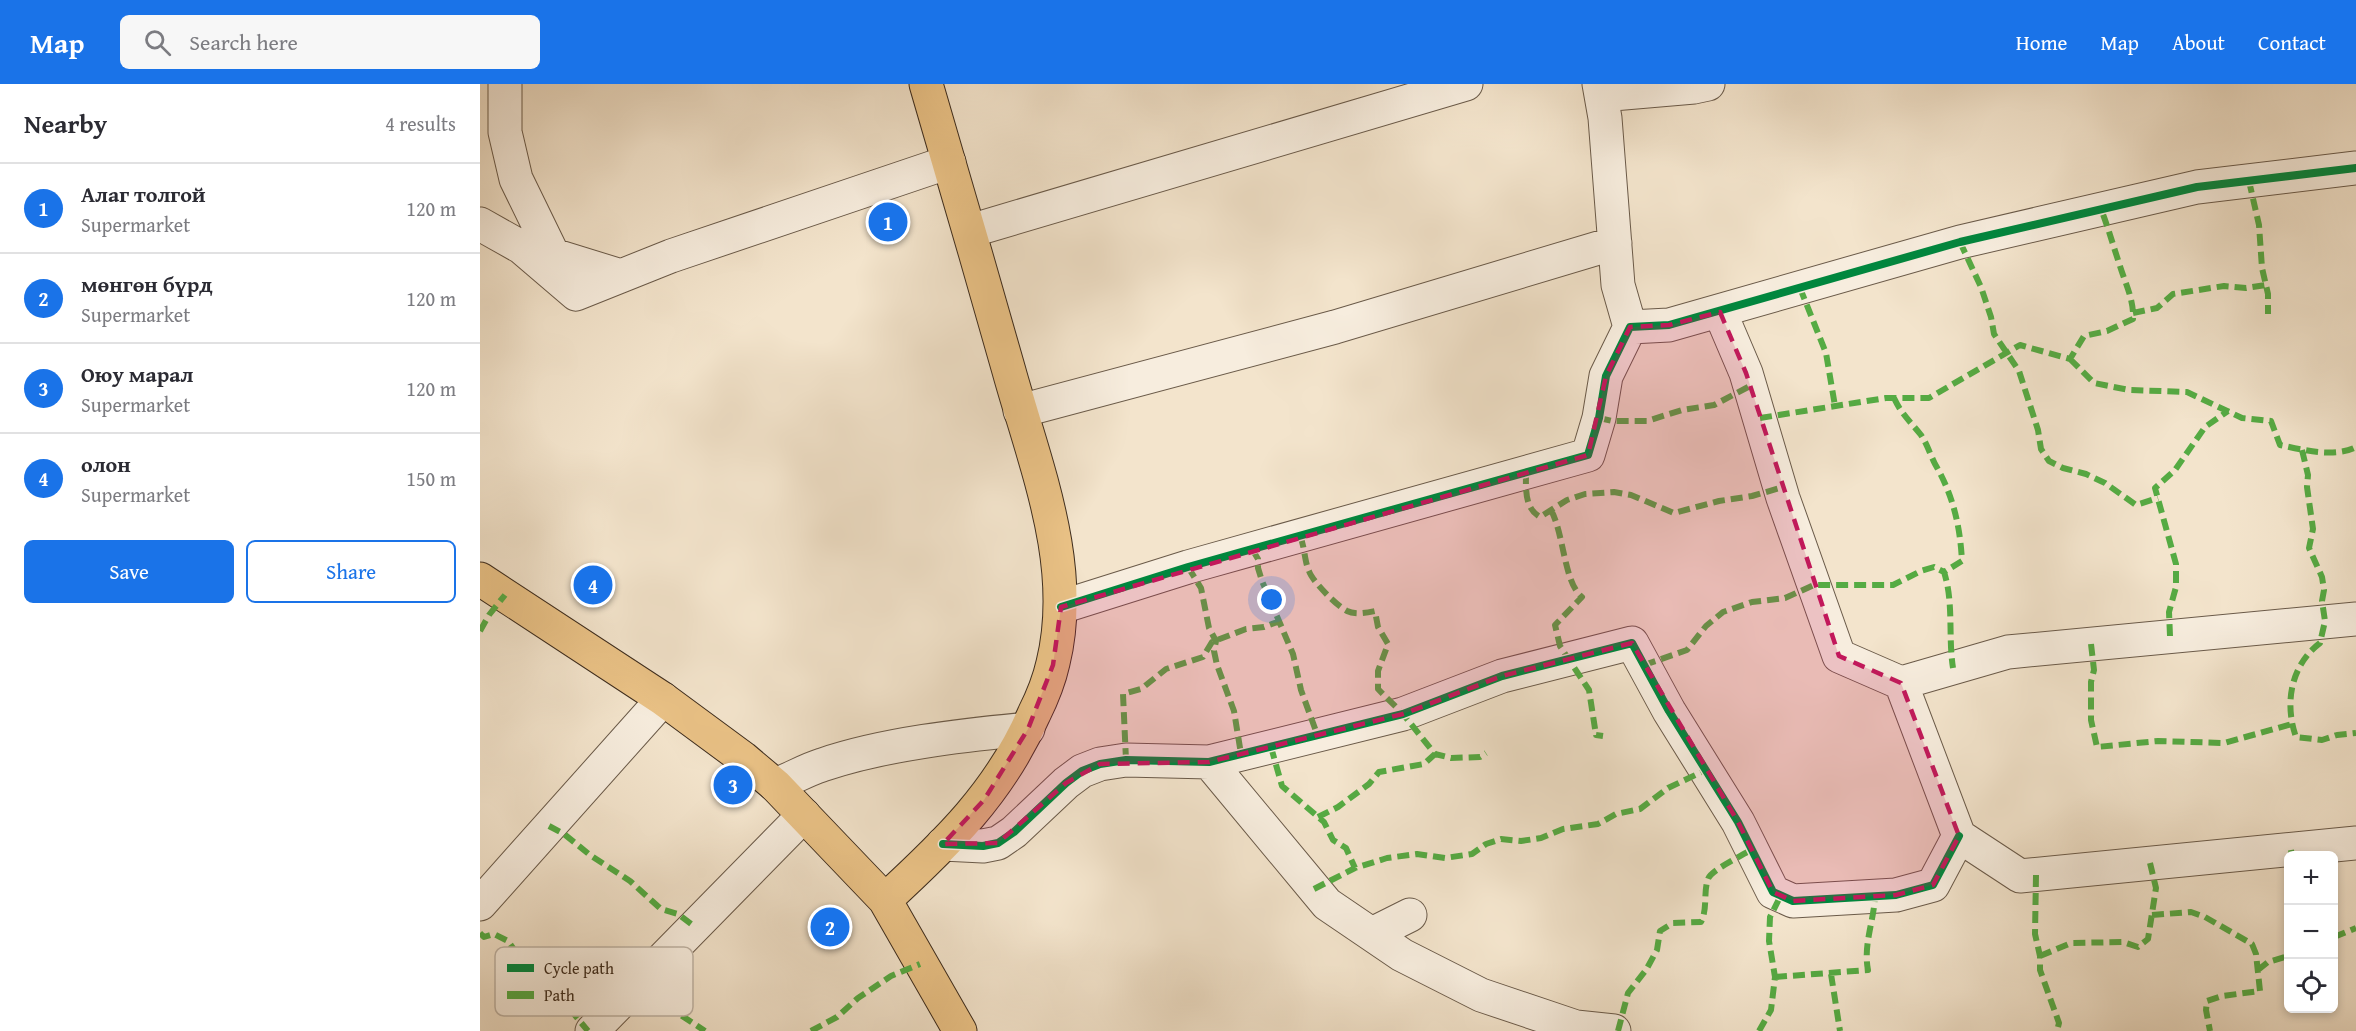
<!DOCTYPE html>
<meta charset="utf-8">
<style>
:root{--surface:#fff;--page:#f7f7f7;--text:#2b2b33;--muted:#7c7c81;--line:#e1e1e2;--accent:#1a73e8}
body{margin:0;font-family:"Gentium Book Plus",serif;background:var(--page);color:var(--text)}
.controls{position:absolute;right:18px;bottom:18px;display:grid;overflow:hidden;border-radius:9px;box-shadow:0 3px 9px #0003}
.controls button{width:54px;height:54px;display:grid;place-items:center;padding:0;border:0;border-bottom:2px solid var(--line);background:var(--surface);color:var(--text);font:30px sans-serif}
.you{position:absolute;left:792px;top:516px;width:21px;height:21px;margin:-15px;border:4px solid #fff;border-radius:50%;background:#1a73e8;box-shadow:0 0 0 9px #1a73e833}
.badge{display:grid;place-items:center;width:39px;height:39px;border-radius:50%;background:var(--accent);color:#fff;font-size:20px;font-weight:700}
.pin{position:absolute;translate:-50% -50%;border:3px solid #fff;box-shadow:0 2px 6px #0006}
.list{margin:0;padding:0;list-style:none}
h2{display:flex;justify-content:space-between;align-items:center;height:78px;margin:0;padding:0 24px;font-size:26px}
h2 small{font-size:20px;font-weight:400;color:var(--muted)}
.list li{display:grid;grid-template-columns:39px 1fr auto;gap:18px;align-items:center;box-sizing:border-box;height:90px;padding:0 24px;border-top:2px solid var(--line)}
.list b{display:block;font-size:22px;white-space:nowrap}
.list p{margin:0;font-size:20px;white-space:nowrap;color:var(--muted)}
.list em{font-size:20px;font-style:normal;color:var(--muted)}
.actions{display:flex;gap:12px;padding:18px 24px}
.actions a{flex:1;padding:14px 0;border:2px solid var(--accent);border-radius:9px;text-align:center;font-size:21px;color:var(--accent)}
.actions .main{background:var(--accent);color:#fff}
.icon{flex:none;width:33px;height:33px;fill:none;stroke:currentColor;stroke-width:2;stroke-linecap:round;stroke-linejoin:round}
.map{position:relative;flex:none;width:1876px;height:947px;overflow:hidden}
header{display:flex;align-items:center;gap:36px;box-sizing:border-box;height:84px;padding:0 30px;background:var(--accent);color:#fff}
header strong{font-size:28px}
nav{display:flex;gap:33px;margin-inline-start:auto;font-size:21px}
.search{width:420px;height:54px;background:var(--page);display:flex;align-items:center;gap:15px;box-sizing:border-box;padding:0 21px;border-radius:9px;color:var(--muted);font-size:22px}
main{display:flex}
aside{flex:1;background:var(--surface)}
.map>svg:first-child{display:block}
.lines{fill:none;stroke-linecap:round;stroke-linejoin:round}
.minor-casing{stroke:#6a5a49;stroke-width:35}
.major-casing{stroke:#3d2c1d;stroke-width:35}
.minor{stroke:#f7edde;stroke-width:33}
.major{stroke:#eac286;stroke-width:33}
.quiet{stroke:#55ab43;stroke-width:6;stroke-dasharray:12 6;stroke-linecap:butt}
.cycleway-casing{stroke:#f7edde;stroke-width:11}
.cycleway{stroke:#00873e;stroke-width:8}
.marked{fill:#c2185b;fill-opacity:0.2;stroke:#c2185b;stroke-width:4.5;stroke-dasharray:12 8;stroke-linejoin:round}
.key{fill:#f7edde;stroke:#bfb3a4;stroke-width:1.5}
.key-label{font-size:16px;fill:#3d2c1d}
</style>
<header>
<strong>Map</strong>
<div class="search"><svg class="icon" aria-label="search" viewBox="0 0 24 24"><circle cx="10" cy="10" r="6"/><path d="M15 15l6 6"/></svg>Search here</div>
<nav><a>Home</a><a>Map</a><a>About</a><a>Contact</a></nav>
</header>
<main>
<aside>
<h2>Nearby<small>4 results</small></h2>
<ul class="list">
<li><span class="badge">1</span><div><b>Алаг толгой</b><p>Supermarket</p></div><em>120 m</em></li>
<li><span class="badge">2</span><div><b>мөнгөн бүрд</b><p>Supermarket</p></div><em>120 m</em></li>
<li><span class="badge">3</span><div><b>Оюу марал</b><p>Supermarket</p></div><em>120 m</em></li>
<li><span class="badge">4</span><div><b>олон</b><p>Supermarket</p></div><em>150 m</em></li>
</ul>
<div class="actions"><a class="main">Save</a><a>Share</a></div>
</aside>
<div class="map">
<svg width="1876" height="947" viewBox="0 0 1876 947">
<rect width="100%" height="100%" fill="#f3e4cc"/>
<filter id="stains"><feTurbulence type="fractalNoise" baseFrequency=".00333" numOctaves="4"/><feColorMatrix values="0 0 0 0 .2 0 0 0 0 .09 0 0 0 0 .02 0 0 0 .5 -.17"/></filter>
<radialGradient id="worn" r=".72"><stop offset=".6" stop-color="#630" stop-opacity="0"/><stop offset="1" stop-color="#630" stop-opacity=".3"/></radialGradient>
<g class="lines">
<g class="minor-casing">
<path id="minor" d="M25,0v48l11,47 37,76 68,21
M1119,0l6,34 13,167 12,42
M1121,11l93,-8 14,-3
M0,140l41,23 55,47 95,-38 278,-94
M490,147l496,-147
M1240,228l26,61 37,125 56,158 62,27 58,153 61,40 336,-33
M540,327l315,-84 280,-84
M581,523l127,-40 400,-112 11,-37 7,-42 24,-49 39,-2 291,-83 237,-55 159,-19
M1421,599l107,-31 348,-33
M729,678l118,142 75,51 79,40 95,32 38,4
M295,701c16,-6 31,-15 47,-20 61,-21 142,-30 206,-36
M463,760l40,2 15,-3 16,-11 52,-49 16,-12 18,-7 26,-4 83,2 194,-48 99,-38 130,-33 37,68 69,111 35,70 20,9 103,-6 37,-10 26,-49
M0,820l183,-205
M892,850l38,-19
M112,947l212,-216"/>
</g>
<g class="major-casing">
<path id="major" d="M0,495l183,120 80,59 32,27 110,115 75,131
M405,816c62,-57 115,-108 149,-186 8,-16 15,-33 19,-51 24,-98 -18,-198 -44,-292 -27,-96 -55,-191 -83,-287"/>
</g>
<use href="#minor" class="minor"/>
<use href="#major" class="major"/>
<path class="quiet" d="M1769,97l10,44 3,43 6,26v20
M1480,158l21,45 10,30 3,17 25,37 19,59 3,19 8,12 14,7 23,6 19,9 31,22 22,-7
M1320,204l26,65 9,53
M1653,229l24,-5 16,-14 51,-8 22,2 20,-3
M1590,275l24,24 35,7 58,2 55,26 29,3 9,24c23,5 55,13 76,2
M1414,314c8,17 16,23 27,37 6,9 9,19 14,29 18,31 25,61 27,97l-18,11c10,31 4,64 9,96
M1119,334l13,3h35l35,-11 32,-5 36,-19
M1280,334l126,-20h43l91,-53 50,14 14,-23 23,-5 26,-12c1,-20 -8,-36 -14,-56 -6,-18 -11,-36 -18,-54
M1822,366l6,25 -1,12 6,42 -4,19 13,29 2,13 -2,11 3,20 -5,22c-29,22 -36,60 -24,94l26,3 15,-5 19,-2
M1046,388c0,16 -2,36 14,45l27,-17 18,-6 29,-2 17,3 43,18 45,-12 33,-5 28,-8
M1071,426c13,24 13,73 31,87l-27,28 5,21 29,44 7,45 7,1
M820,452c5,11 4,24 9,35 3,10 29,36 38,40 8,4 19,2 28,0l3,16 10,17 -10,27v18l25,25 32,40 16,4 29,-1 6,-4
M772,465l6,10v9l4,13 31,73 8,36 16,44
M708,483l13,21 8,40 7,13 -2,10 3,14 17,46 7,43
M0,547l9,-16 16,-20
M1690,552l-1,-24 7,-25v-23l-21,-76 20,-18 30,-43 23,-16
M1611,560l3,26 -3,12v38l6,27 61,-6 66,2 68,-19
M1164,581l43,-15 19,-24 17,-14 29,-10 33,-4 29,-13h79l28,-14 13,-4 10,5
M791,663l11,39 42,36 9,18 13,8 9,20
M646,676l-3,-66 18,-5 25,-20 37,-12 9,-15 34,-13 18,-2 16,-6
M838,733l20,-10 31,-23 10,-12 45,-8 11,-10
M69,742l15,8 26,21 40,26 31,28 17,5 17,13
M1811,766l1,6
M1556,791l-1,59 5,22v14l19,53 -2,8
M834,805l41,-21 32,-10 30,-4 28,4 27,-4 14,-10 15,-5 20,2 20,-3 22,-9 35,-5 18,-10 24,-5 28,-21 38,-18
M1672,831l39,-3 14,5 47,27 4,10 4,37 -38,5 -15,5 -1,9 4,21
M0,849l4,4 10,-3 14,7 9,13 25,14 17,28 29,35
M1854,853l22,-9
M1560,872l31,-13 52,-1 15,5 10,-8 8,-51 -6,-25
M1778,886l10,-8 20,-6
M1351,890l9,57
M1295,893l93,-7c-5,-25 6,-49 7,-74
M163,895l18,23 44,29
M331,947l26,-14 21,-19 33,-22 29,-12
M1138,947l10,-38 18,-23 11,-20 3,-19 13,-8 28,-1c7,-14 2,-29 7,-43 3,-9 34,-23 44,-30
M1279,947l12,-21 4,-33 -6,-36 1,-24 11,-22"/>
<g class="cycleway-casing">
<path id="cycleway" d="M581,523l127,-40 400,-112 11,-37 7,-42 24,-49 39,-2 291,-83 237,-55 159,-19
M463,760l40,2 15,-3 16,-11 52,-49 16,-12 18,-7 26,-4 83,2 194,-48 99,-38 130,-33 37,68 69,111 35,70 20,9 103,-6 37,-10 26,-49"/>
</g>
<use href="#cycleway" class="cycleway"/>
</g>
<path class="marked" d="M1240,228l26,61 93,283 62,27 58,153 -26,49 -37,10 -103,6 -20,-9 -35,-70 -106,-179 -130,33 -99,38 -194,48 -109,2 -34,19 -68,60 -55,1 41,-44 44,-71 25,-64 8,-58 527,-152 18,-79 24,-49 39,-2z"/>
<rect x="15" y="863" width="198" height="69" rx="9" class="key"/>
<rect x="27" y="880" width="27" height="8" fill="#00873e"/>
<rect x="27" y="907" width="27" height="8" fill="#55ab43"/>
<g class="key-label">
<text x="64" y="890">Cycle path</text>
<text x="64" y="917">Path</text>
</g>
<rect width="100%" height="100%" filter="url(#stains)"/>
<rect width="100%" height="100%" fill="url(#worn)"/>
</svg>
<div class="controls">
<button>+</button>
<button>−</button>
<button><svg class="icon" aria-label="locate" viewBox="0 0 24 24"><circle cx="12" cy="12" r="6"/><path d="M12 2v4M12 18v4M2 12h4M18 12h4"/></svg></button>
</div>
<div class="you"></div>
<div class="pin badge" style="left:408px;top:138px">1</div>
<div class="pin badge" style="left:350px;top:843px">2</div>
<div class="pin badge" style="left:253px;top:701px">3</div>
<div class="pin badge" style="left:113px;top:501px">4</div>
</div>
</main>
